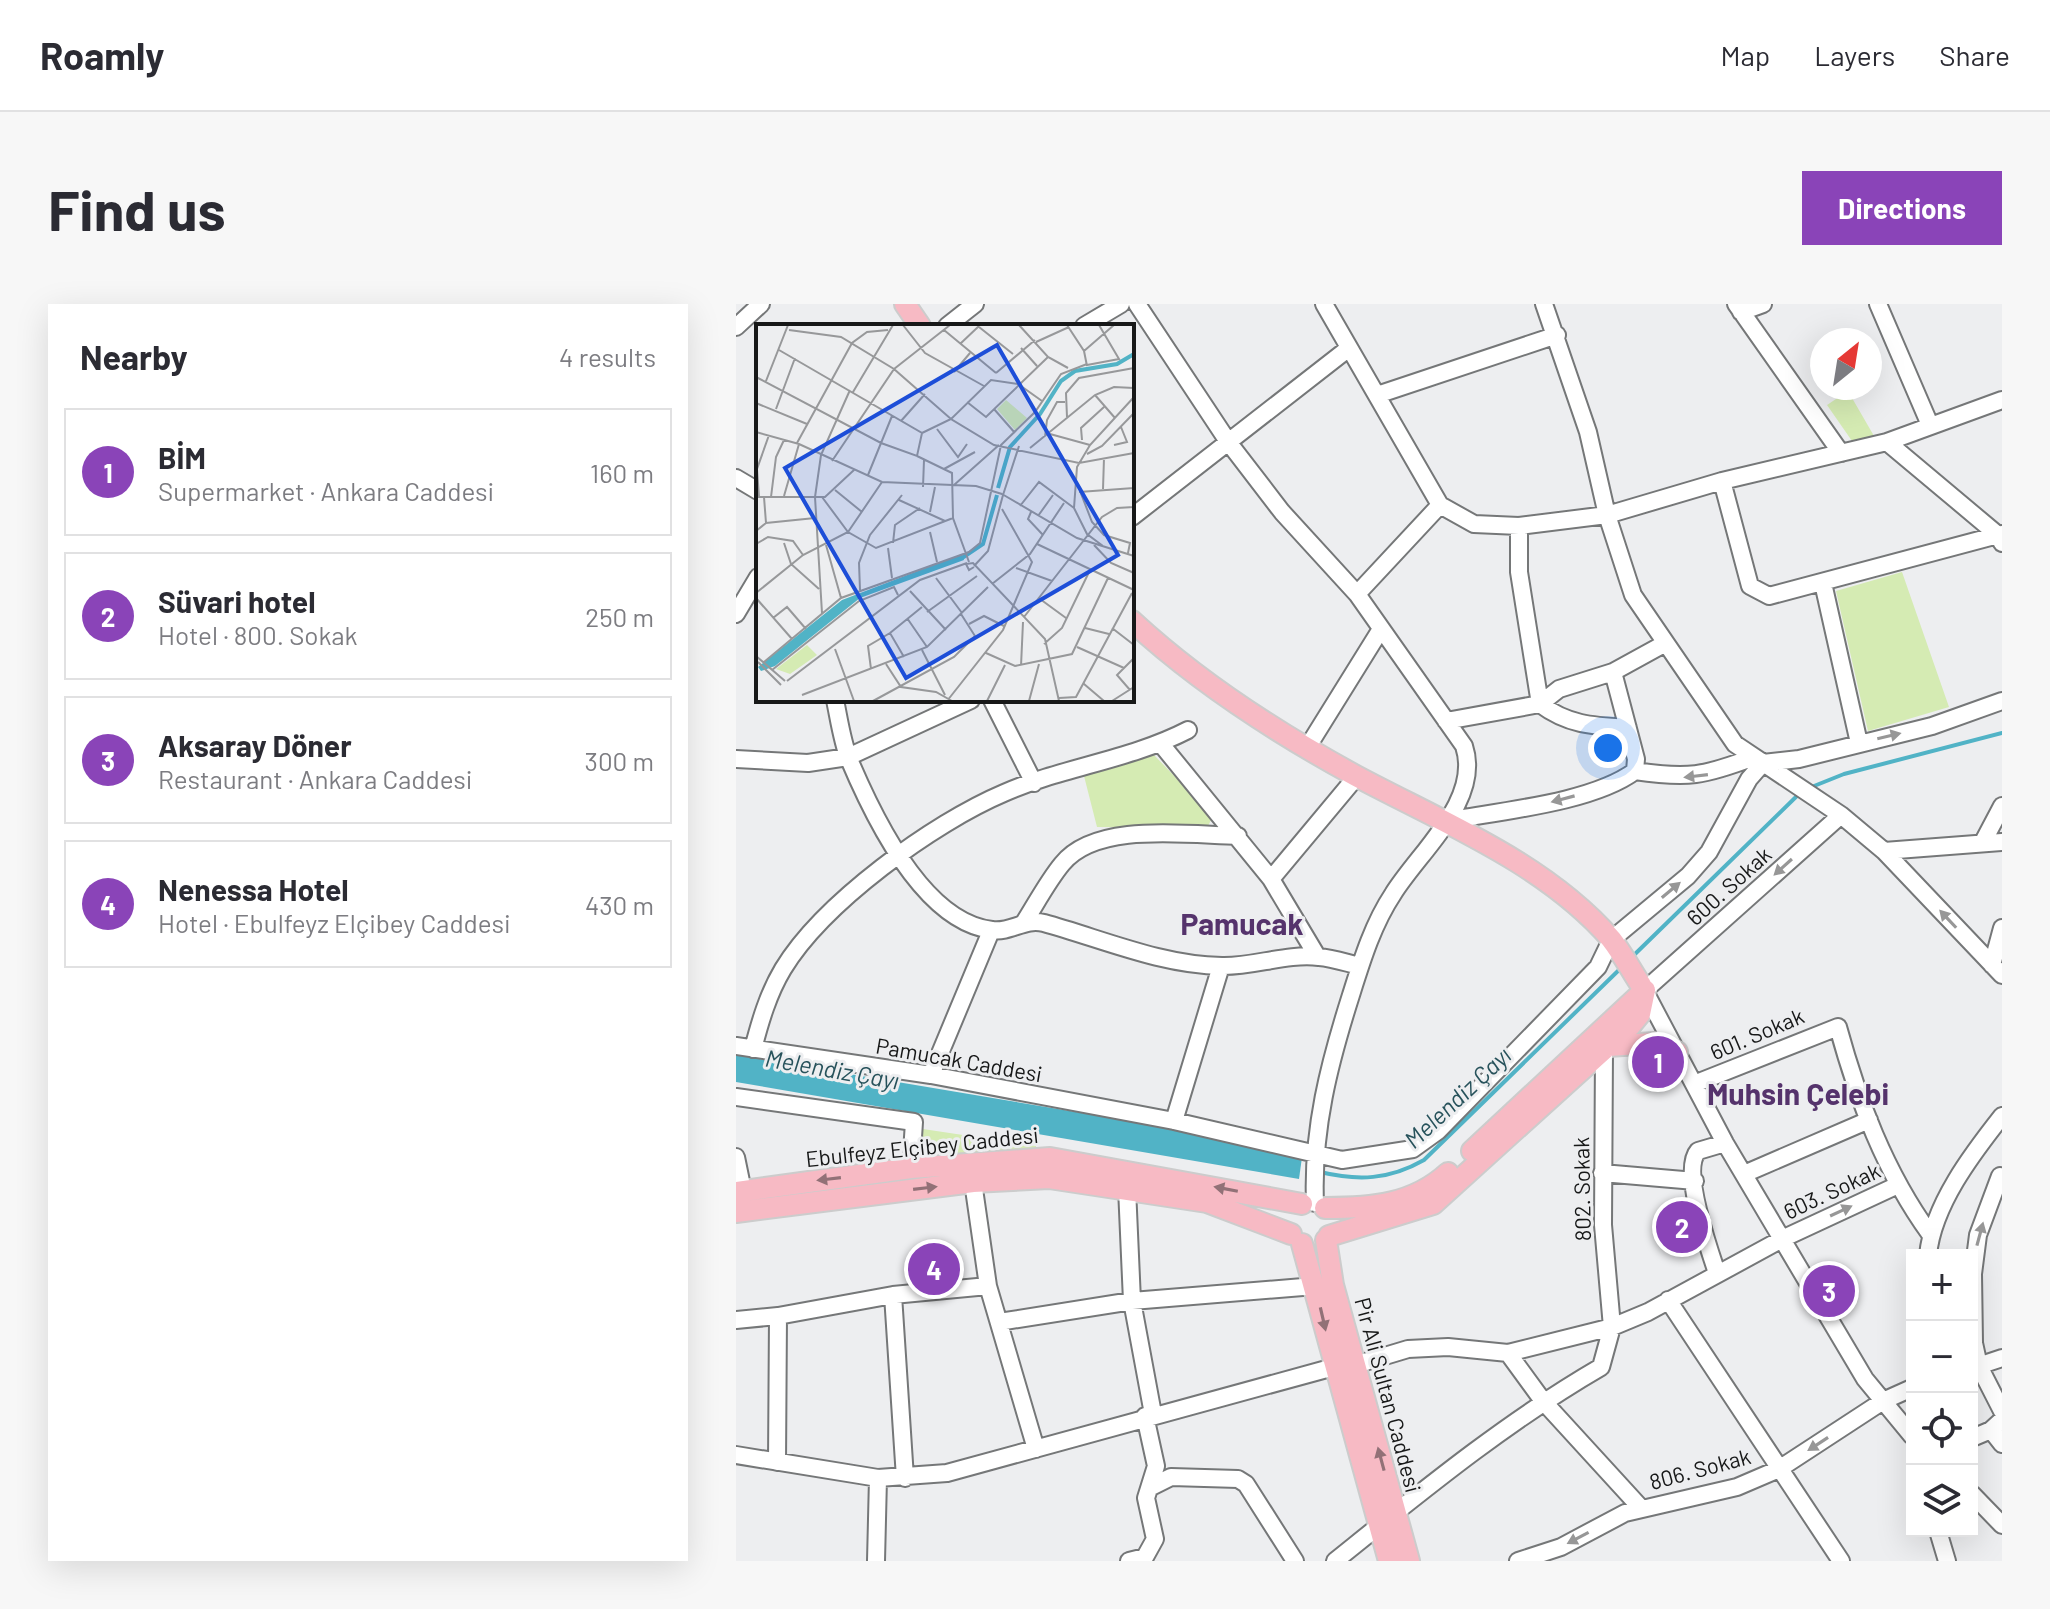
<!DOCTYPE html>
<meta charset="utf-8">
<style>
:root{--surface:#fff;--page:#f7f7f7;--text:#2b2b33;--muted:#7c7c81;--line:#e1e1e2;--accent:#8a44b8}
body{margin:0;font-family:Barlow,sans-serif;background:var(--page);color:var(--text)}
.controls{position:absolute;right:24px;bottom:24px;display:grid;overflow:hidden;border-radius:0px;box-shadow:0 8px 32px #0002}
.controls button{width:72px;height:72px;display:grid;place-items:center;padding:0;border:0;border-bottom:2px solid var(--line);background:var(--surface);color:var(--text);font:40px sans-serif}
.compass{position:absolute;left:1074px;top:24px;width:72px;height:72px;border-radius:50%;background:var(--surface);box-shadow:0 8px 32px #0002;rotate:30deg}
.you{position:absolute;left:872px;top:444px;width:28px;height:28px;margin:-20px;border:6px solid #fff;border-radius:50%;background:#1a73e8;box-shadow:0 0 0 12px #1a73e833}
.badge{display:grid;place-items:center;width:52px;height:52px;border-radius:50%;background:var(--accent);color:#fff;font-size:26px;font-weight:700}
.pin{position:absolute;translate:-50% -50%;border:4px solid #fff;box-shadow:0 2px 8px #0006}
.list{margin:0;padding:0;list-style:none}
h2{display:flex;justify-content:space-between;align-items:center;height:104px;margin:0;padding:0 32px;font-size:34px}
h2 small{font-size:26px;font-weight:400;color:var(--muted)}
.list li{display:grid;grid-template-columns:52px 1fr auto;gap:24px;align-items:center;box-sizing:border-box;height:128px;margin:0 16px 16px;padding:0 16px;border:2px solid var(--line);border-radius:0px}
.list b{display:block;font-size:30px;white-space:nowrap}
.list p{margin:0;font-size:26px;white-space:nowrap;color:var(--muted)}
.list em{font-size:26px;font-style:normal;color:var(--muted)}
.icon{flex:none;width:44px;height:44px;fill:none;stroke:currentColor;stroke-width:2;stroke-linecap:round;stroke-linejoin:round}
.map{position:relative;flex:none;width:1266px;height:1257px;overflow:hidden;border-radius:0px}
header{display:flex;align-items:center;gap:48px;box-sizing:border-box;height:112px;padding:0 40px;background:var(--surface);border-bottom:2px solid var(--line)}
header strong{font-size:38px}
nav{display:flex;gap:44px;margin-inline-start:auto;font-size:28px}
.intro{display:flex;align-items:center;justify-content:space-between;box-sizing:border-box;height:192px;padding:0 48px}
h1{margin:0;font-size:56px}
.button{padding:20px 36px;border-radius:0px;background:var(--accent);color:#fff;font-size:28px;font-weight:700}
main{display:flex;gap:48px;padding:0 48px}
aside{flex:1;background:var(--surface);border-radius:0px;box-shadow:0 8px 32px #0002}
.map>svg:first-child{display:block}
.green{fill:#d5ebb3}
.water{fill:#51b3c6}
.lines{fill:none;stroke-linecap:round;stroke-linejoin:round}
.stream{stroke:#51b3c6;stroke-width:4}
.minor-casing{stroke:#757778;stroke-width:20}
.major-casing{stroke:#ccc;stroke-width:24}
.minor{stroke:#fff;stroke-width:16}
.major{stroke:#f7bac4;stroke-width:20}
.oneway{fill:#979797}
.oneway2{fill:#927177}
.labels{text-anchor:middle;stroke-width:6;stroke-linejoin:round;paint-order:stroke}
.street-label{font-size:22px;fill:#171818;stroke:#edeef0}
.water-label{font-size:24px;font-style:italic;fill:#27525b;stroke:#edeef0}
.district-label{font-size:30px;font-weight:bold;fill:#55336c;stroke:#edeef0}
.inset-river{fill:none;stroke:#51b3c6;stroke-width:4}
.inset-road{fill:none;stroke:#97989a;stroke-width:2}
.view{fill:#1d4ed8;fill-opacity:0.15;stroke:#1d4ed8;stroke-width:4}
.inset-edge{fill:none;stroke:#171818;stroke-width:4}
</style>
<header>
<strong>Roamly</strong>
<nav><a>Map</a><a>Layers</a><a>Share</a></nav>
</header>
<div class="intro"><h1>Find us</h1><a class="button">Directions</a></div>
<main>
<aside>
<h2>Nearby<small>4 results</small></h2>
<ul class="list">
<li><span class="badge">1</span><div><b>BİM</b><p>Supermarket · Ankara Caddesi</p></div><em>160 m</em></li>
<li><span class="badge">2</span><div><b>Süvari hotel</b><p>Hotel · 800. Sokak</p></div><em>250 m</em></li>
<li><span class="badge">3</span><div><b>Aksaray Döner</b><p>Restaurant · Ankara Caddesi</p></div><em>300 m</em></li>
<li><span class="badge">4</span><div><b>Nenessa Hotel</b><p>Hotel · Ebulfeyz Elçibey Caddesi</p></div><em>430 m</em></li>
</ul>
</aside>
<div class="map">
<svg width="1266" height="1257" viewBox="0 0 1266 1257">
<rect width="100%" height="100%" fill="#edeef0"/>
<path class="green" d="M1112,87l26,45 -22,5 -25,-36z
M1166,268l47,135 -81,24 -32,-140z
M418,451l59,61 -6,12 -110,-1 -13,-51z
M187,825l113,17v7l-117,4z"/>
<path class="water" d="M0,751l567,95 -4,29 -563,-97z"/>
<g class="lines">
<path class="stream" d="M1073,484l35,-14 158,-41
M897,652l168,-164
M584,868c38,9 69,8 104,-12l197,-192"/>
<g class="minor-casing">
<path id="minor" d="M401,0l92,139 53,69 75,82 83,-89 -116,-201
M1000,0l105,149
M1142,0l52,121
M1005,8l22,-8
M211,22l28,-22
M348,22l37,-22
M0,23l25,-23
M641,91l180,-60
M1151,138l115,-42
M0,174l22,13
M986,177l28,105 19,10 233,-62
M704,201l34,19 45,2 88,-11 -19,-83 -44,-128
M396,213l217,-169
M783,222v46l21,132 19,-15 54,-17
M1266,239l-4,-8 -111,-93 -165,39 -115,34 26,80 102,149 106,71 43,36 118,124
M1087,279l36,160
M0,310l22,-37
M99,396c4,19 7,41 14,59 24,57 74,163 143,171 19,3 32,-12 52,-7 58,16 117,42 178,43 31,1 65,-13 97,-9 13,1 28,6 41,9
M256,396l42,83
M710,417l94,-17c28,21 53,22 88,24
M425,440l110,135 46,77
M571,444l74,-119
M0,455l72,4 40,-6 123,-57
M899,467l1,-12 -23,-87 51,-28
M710,517c53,-10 146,-18 189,-50 53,8 69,5 119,-14
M1247,538l19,-36
M1148,547l118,-9
M535,575l86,-103
M289,617c12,-19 23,-40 37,-57 34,-43 127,-29 176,-28
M1256,661l10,-37
M906,682l83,157 140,236 47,57
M909,686l196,-175
M0,742l195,29 243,46 168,39 71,-11 25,-18 160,-164 13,-27 77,-64 21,-24 40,-73 14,-16 36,-4 133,-33 70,-25
M17,745c7,-27 15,-55 30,-80 40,-66 150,-146 221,-176 59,-26 126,-33 184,-63
M195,771l60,-144
M958,780l144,-57c20,73 47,145 92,207
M0,793l178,25 -3,46
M438,817l47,-155
M0,853l7,34
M866,869l93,8
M1008,870l125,-54
M1264,872l-22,59 -5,39 1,69 5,23 23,45
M237,878l15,104 48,163
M391,884l5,113 21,113
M579,899c-3,-73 14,-139 36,-208 11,-35 22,-71 42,-101 26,-42 89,-94 71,-148l-107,-152
M1192,951c5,-50 44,-101 74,-139
M981,969c-8,-24 -36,-103 -19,-122l27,-8
M157,991l12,183
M932,996l173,261
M42,1012l115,-21 95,-9
M0,1016l42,-4 -1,146
M263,1018l133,-21 183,-15
M772,1049l35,48 97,106
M619,1061l53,-16 40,-2 60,6 104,-26 36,-15 136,-74 114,-53
M1236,1064l30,-10
M1266,1116l-11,10 11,14
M1236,1134l19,-8
M0,1151l142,23 69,-5 387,-106
M415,1183l20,-10 67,2 8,5 49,77
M1236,1190l30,31
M1202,1227l9,30
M140,1257l2,-83
M393,1257l16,-4 10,-18 -9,-41 10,-32 -11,-50
M599,1257c86,-69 171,-139 266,-194l11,-40 -9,-102 1,-175
M782,1257l43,-14 64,-34 112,-26 42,-18 104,-68 29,-13"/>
</g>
<g class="major-casing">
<path id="major" d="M169,0l15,22
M396,317c66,61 145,112 224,155 86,46 189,87 255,163 11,14 20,31 30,46
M872,742l46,-3 23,9
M736,847l173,-161
M0,888l175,-24 139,-10 252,46
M589,904c46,0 88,-3 123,-35
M0,908l237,-30 76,-4 158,24 84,32
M593,932l104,-32 198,-179 9,-11 5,-24
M590,936l7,45 76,276
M566,940l87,317"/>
</g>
<use href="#minor" class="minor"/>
<use href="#major" class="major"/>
</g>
<defs><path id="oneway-solid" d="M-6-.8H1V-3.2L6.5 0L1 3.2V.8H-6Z" transform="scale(2)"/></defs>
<g class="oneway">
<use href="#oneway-solid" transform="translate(1153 432) rotate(-13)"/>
<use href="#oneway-solid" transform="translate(960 472) rotate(173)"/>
<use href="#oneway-solid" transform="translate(827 495) rotate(165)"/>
<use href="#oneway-solid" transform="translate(1047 563) rotate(138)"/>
<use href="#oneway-solid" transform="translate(935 586) rotate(-40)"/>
<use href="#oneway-solid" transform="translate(1212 615) rotate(-133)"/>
<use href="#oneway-solid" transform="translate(1105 907) rotate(-25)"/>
<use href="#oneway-solid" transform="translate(1244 930) rotate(-75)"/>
<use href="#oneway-solid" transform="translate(1082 1140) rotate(147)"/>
<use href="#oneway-solid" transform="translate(842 1234) rotate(152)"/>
</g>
<g class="oneway2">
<use href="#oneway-solid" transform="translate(93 875) rotate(173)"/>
<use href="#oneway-solid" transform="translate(189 884) rotate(-7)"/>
<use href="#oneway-solid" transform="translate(490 885) rotate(-169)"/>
<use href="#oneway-solid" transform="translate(587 1015) rotate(77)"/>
<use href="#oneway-solid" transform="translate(645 1155) rotate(-105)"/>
</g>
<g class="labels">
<g class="street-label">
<text transform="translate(993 582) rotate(-42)" y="8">600. Sokak</text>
<text transform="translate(1021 730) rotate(-23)" y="8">601. Sokak</text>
<text transform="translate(223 756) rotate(10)" y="8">Pamucak Caddesi</text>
<text transform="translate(186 843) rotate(-6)" y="8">Ebulfeyz Elçibey Caddesi</text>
<text transform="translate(846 885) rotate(-91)" y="8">802. Sokak</text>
<text transform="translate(1096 887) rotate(-25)" y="8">603. Sokak</text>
<text transform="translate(652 1091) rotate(75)" y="8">Pir Ali Sultan Caddesi</text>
<text transform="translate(964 1165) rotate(-15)" y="8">806. Sokak</text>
</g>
<g class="water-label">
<text transform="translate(96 766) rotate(10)" y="8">Melendiz Çayı</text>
<text transform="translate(722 794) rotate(-43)" y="8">Melendiz Çayı</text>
</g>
<g class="district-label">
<text x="506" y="631">Pamucak</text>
<text x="1062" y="801">Muhsin Çelebi</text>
</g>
</g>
<g transform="translate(20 20)">
<rect width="378" height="378" fill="#edeef0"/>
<path d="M250,76l21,18 -12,12 -18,-21zM51,321l10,10 -27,19 -14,-5z" fill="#d5ebb3"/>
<path d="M206,230l2,6 -104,38 -85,68 -14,5 -3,-4 84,-67z" fill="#51b3c6"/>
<path class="inset-river" d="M242,164l12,-41 30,-33 21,-33 14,-10 42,-7 17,-10M206,234l21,-14 14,-49"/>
<path class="inset-road" d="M147,1l22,28 59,33M263,1l29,32 20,11M311,1l17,26 3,15M223,3l34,27M33,6l52,7 53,32 -62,92M188,6l52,43M280,18l33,-15M204,20l19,-18M265,24l16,18M328,27l30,-26M331,41l32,-6 -20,-34M198,48l16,-19M240,49l39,-33M0,53l125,66 36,13 5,-23 -143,-83M10,57l22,-56M97,68l40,-67M339,71l20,23M286,77l-24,-17 -27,-4 -40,39 43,26 85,18 55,-10M211,78l19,15 62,-60M0,79l51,21M20,85l19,-51M238,85l21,24M311,93l-1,-24 13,-15 55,-10M145,97l24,-27M181,105l21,28 9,-13M0,108l43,12 83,38 94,4 26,8M166,109l29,-14 -57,-50 56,-44M294,110l40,11M289,113l2,-17 10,-18h8M326,116l-1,-12 23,-21M41,119l55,-100 15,-11 21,-2M358,121l13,-3 -6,-15M274,124l65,-53 19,-8 20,1M331,130l15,-8 32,-33M161,132l35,17 1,45 16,44M188,145l31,-17M112,151l24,-59M198,161l45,-40M167,163l1,-27M347,165l1,-31M79,166l27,22M324,167l12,31 12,13 26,8 -2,10M323,168l55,-4M246,170l75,44 57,18M247,171l16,-49M28,172l15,-52M0,173h69l29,-27M3,173l-2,-28 12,-34M8,173l2,26M15,173l5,-40 8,-17M66,173l26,35 28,16 77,-30M143,176l46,21M264,182l19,-24 35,26M377,183l1,-25M174,188l5,-25M275,188l-3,7 15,16M282,192l15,-21M0,207l10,-8 49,-5M174,208l7,30M28,219l7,21 28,25M137,219l2,-18 25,-17M0,220l12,-7 25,4 10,14M281,220l97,46M70,221l15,53M338,221l17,18 23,10M347,222l-16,-12 -13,-26 3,-41 13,-22 44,-48M132,224l4,30M218,242l14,-15 15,-56M218,243l-5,3 -3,-6 7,-1 72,76 14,62M260,244l36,13M180,254l26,35M236,260l38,-30 34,-51M104,266l-1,-27 11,-28 32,-40M154,267l36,39M0,269l47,-38 45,-23 34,-50M0,274l36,41M284,275l26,19M171,288l50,-36M66,289l-7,-116 6,-42 29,-65M268,293l78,-100 15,-9 17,-1M17,294l14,-11 19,22M151,294l20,29M213,300l15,-8 20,10M329,304l24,6M356,304l22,17M134,309l32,-26M288,320l18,-16 28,-58M321,323l47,21 10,-10M79,325l19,52M166,326l23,45M230,329l29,13 57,-12 36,-76M0,332l29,25M2,338l23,23M8,338l77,-64 128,-46 11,-9 21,-98 34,-33 26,-38 26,-10M130,340l15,23 35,5 16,9M265,342l2,-44M368,344l-7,7 13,15M115,345l-3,-23 22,-13 14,24M16,346l87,-69 35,-14 4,8M31,357l133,-101 47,-17M328,360l20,17M46,371l125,-48 61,-60M303,374l17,-1 56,-104M117,377l81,-44 21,-21 -14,-22M191,377l56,-71 29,-68 -30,-53M231,377l18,-36M273,377l10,-37M356,377l22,-14"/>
<path class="view" d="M241,21l121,210 -212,123 -121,-210z"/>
<rect width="378" height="378" class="inset-edge"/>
</g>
</svg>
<div class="controls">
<button>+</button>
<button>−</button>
<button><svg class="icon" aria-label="locate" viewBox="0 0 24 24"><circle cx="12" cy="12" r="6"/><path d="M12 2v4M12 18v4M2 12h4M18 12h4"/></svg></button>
<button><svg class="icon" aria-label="layers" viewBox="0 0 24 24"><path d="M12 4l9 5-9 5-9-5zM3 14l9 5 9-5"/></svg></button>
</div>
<svg class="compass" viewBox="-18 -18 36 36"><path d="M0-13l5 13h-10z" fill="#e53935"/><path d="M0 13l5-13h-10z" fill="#7c7c81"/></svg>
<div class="you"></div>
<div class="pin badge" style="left:922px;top:758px">1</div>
<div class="pin badge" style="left:946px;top:923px">2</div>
<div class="pin badge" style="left:1093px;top:987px">3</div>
<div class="pin badge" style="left:198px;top:965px">4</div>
</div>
</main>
